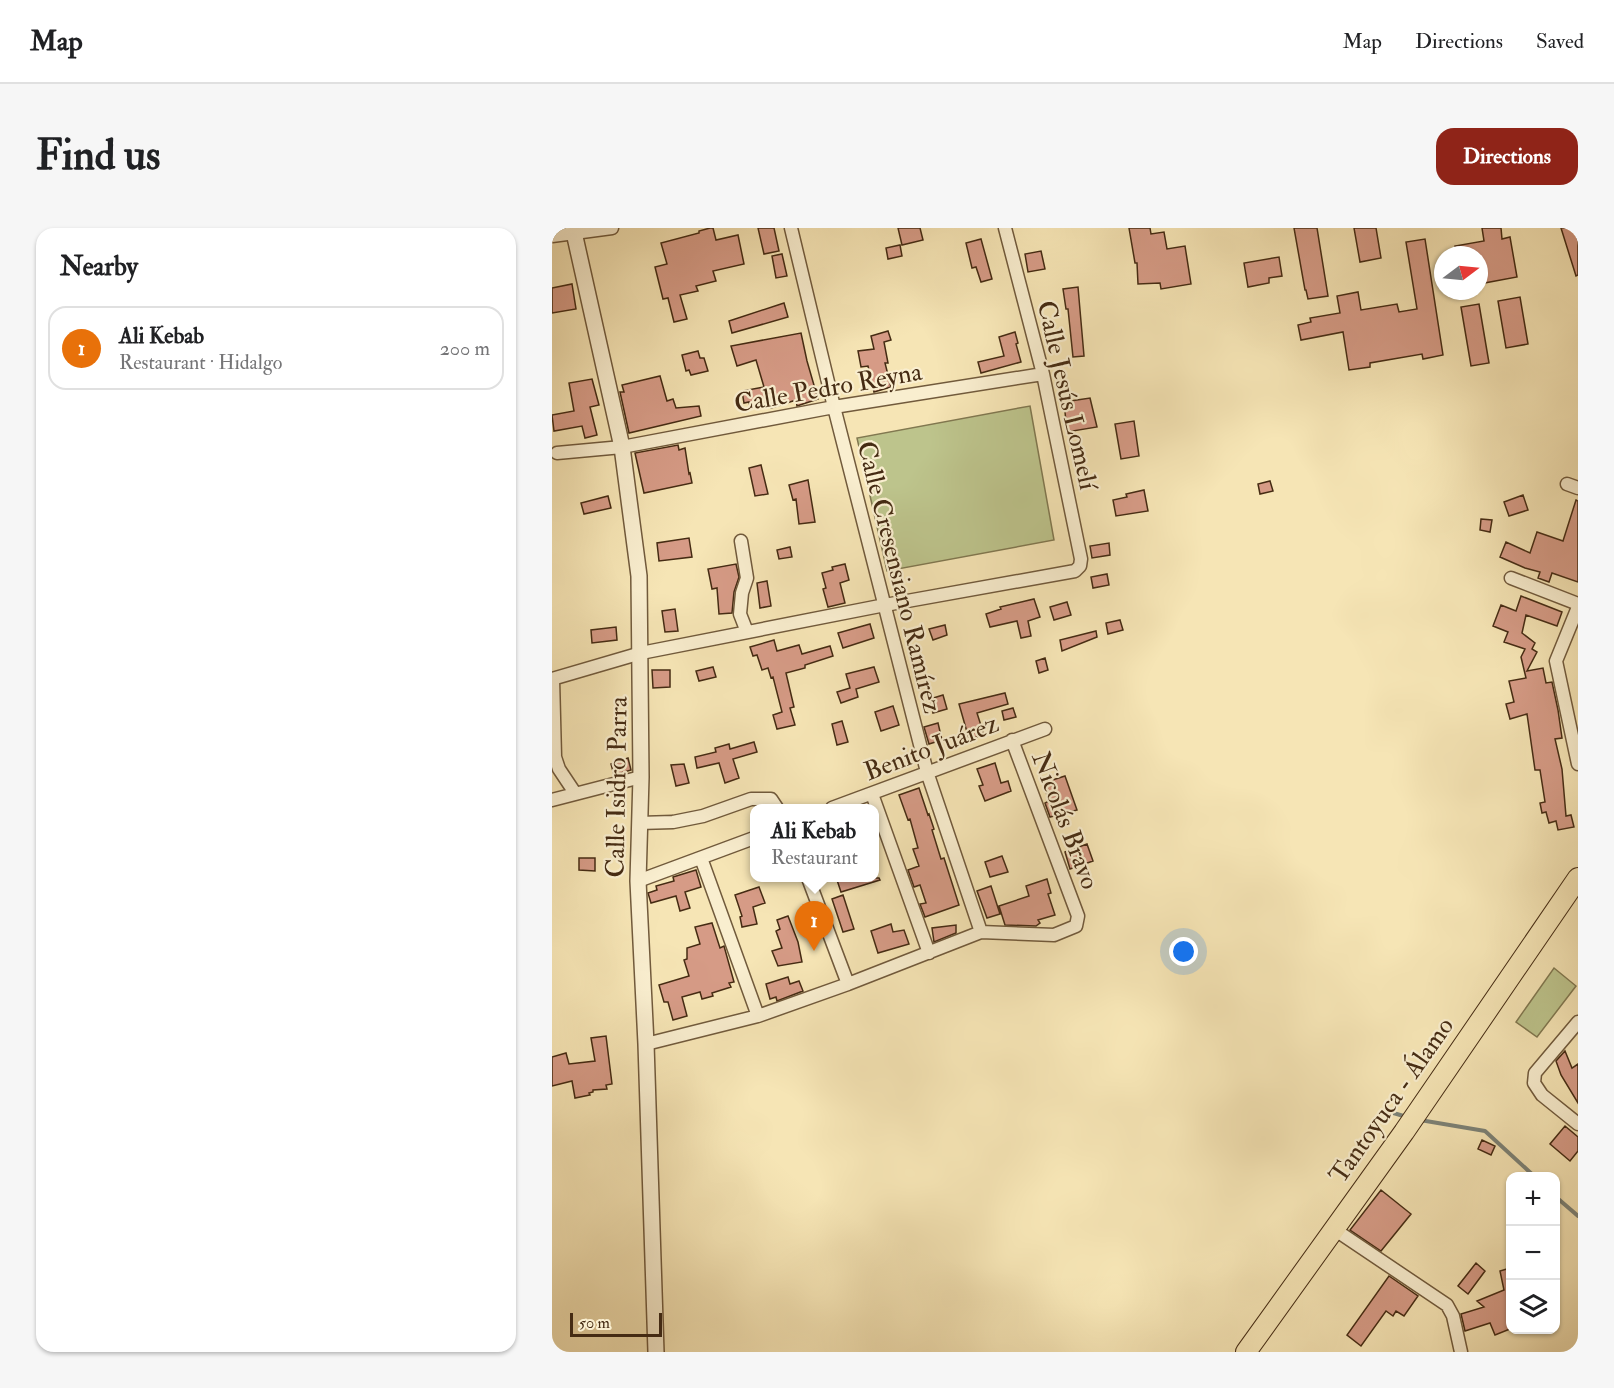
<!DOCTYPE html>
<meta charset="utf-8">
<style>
:root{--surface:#fff;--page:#f6f6f6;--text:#202124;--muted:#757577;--line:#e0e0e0;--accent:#8f2418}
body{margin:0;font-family:"IM FELL Double Pica",serif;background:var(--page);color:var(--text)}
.controls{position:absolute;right:18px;bottom:18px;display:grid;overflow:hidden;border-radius:12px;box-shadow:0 2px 4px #0004}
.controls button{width:54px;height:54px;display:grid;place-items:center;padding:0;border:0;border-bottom:2px solid var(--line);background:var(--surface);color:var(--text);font:30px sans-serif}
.compass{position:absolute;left:882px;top:18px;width:54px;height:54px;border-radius:50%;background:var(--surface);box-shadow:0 2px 4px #0004;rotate:74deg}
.scale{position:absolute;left:18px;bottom:15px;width:92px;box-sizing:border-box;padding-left:6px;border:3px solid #452b13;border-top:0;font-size:16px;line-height:21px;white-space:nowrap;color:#452b13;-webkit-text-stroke:4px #f9eecf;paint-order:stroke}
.you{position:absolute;left:632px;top:724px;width:21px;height:21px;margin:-15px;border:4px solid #fff;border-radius:50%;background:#1a73e8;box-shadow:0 0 0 9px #1a73e833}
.badge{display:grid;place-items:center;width:39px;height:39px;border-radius:50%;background:var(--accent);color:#fff;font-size:20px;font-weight:700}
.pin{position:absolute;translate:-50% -50px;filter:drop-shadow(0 2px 3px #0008)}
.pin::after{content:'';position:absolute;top:32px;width:21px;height:18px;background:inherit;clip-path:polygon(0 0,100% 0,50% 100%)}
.popup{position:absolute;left:198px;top:576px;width:129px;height:78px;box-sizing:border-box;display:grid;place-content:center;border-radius:12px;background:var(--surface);filter:drop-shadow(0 2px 4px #0005);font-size:20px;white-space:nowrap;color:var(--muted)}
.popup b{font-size:22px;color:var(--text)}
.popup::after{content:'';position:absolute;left:50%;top:100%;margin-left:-12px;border:12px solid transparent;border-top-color:var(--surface)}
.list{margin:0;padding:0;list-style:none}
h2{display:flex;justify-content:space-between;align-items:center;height:78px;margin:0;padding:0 24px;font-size:26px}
h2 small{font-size:20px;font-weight:400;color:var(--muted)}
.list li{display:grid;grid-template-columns:39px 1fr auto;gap:18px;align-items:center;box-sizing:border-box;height:84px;margin:0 12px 12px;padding:0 12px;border:2px solid var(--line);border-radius:18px}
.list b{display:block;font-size:22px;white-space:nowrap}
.list p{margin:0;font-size:20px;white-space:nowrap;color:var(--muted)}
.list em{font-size:20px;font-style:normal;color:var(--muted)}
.icon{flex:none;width:33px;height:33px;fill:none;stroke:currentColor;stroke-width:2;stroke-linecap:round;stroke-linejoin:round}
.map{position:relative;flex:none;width:1026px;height:1124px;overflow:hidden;border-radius:18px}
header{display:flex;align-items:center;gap:36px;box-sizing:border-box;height:84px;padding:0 30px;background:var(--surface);border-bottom:2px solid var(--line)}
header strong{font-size:28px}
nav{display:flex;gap:33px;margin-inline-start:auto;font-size:21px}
.intro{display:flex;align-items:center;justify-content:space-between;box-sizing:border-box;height:144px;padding:0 36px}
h1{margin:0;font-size:42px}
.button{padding:15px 27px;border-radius:18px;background:var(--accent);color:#fff;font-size:21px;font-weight:700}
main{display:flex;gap:36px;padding:0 36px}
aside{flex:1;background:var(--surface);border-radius:18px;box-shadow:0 2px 4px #0004}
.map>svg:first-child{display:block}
.green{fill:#bdc48c;stroke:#817850;stroke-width:1.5}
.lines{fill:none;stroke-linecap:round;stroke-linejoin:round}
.stream{stroke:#7c8277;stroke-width:4}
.building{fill:#d69b86;stroke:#452b13;stroke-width:1.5}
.minor-casing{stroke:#715a3c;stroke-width:15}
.tertiary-casing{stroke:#715a3c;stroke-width:18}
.primary-casing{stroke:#452b13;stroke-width:22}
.minor{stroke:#f9eecf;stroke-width:12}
.tertiary{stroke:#f9eecf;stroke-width:15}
.primary{stroke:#f6e5b5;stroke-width:20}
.labels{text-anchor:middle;stroke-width:4.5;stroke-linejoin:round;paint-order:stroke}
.street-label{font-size:26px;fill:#452b13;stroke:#f9eecf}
</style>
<header>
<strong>Map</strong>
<nav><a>Map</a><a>Directions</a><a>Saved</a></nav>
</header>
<div class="intro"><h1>Find us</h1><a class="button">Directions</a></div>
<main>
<aside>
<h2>Nearby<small></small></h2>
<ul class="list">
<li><span class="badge" style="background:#e8710a">1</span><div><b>Ali Kebab</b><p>Restaurant · Hidalgo</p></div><em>200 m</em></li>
</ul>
</aside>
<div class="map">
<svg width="1026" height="1124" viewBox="0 0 1026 1124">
<rect width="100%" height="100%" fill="#f6e5b5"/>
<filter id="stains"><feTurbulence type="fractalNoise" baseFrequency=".00333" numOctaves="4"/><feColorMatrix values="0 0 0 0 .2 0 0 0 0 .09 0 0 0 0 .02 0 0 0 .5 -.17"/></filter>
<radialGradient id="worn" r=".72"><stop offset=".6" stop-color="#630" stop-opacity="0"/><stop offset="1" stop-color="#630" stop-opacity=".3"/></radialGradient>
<path class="green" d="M478,178l24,134 -167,31 -30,-133z
M1002,740l22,18 -39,51 -21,-15z"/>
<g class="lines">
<path class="stream" d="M838,884l17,5
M868,892l65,11 49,45
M1004,969l22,19"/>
</g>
<path class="building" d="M158,0h3l3,12 22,-5 6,29 -31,7 3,10 -20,5 2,5 -18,4 7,24 -13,3 -6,-24 -5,1 -8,-32 12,-3 -6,-21 38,-10v-2z
M206,0h16l5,23 -15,3z
M346,0h22l3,12 -21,5z
M577,0h21l1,6 13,-2 3,17 18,-3 6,38 -30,5 -1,-6 -22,1 -1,-21h-2z
M742,0h23l11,68 -20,3 -2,-9h-1z
M802,0h22l5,30 -21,4z
M930,0h19l1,11 8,-2 7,40 -38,7v-29h-22l-2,-9 29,-5z
M1009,0h13l4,13v34l-2,1z
M429,11l11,40 -11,3 -5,-15 -4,1 -6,-25z
M873,11l18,116 -20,4 -1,-5 -52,9v4l-21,3 -6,-38 -42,8 -3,-15 13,-3 -1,-4 30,-5 -3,-17 21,-4 3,18 36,-6 2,8 18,-3 -11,-67z
M348,17l2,11 -14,3 -2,-11z
M489,23l4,18 -17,3 -3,-18z
M230,26l5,22 -11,2 -4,-22z
M727,29l3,19 -13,2v5l-21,4 -4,-24z
M20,56l4,25 -24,4v-25z
M526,59l6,69 -11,1 -5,-48h-2l-3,-20z
M968,69l8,47 -22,4 -8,-47z
M232,75l4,14 -56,16 -3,-12z
M927,76l10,59 -18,3 -10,-59z
M336,103l3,9 -7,2 4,21h-3l6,24 -17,5 -6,-26 -7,1 -3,-16 16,-2 -3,-13z
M463,104l3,11 -2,1 5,18 -40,11 -3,-11 26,-6 -5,-19z
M249,105l6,28 11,38 -21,7 -1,-6 -25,8 -2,-5 -19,3 -1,-4 -5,1 -2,-12 22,-4 -8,-27 -19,6 -6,-20z
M146,123l2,7h4l4,13 -17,4 -2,-5 -3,1 -4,-16z
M108,148l7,25 6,-2 3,9 23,-2 2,10 -72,17 -9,-41h4l-2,-7z
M40,151l7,26 -9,2 7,28 -12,3 -3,-12 -28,5 -2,-16 22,-4 -5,-28z
M538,170l7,29 -30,5 -3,-30z
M582,193l5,35 -18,3 -6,-35z
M126,217l1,5 6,-2 4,26 1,-1 2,10 -48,10 -9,-40z
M209,237l7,29 -13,2 -6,-28z
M256,252l7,42 -16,2 -3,-25 -3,1 -4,-15z
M718,253l3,10 -13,3 -2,-10z
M592,262l4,21 -32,5 -3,-16 14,-3 -1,-3z
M971,267l5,15 -19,6 -5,-14z
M56,268l3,12 -27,6 -3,-11z
M1024,272l2,1v81l-26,-9 -3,9 -11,-4 2,-6 -15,-4 -25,-11 6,-15 24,11 7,-21 26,9z
M929,291l11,1 -2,12 -10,-2z
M137,310l3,19 -33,4 -2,-18z
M557,315l1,12 -18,3 -2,-12z
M238,319l2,10 -13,2 -2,-9z
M184,336l3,13 -5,15 -2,21 -13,1 -2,-26 -5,1 -4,-20z
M293,336l4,16 -9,3 5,20 -17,4 -5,-18 3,-1 -4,-15 11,-3 -1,-3z
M555,346l2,11 -16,3 -2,-11z
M215,353l4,25 -11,2 -3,-25z
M969,368l41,16 -5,14 -31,-11 -4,18 13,10 -3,6 5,3 -10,19 16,-3 3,15 6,-1 6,28 4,28 -7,1 7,30 4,47 5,-1 3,12 -16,3 -2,-9 -7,2 -3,-11 -4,1 -2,-10 5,-1 -5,-32h-5l-8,-56 -17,5 -4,-15 8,-2 -5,-21 17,-3 -5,-21 4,-8 -21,-7 4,-10 -15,-6 8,-21 15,6z
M482,371l6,18 -12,4 3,15 -10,2 -4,-17 -27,6 -4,-13 15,-5 -1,-2z
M515,374l4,13 -17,5 -4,-13z
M123,381l3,22 -13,1 -3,-21z
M568,392l3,10 -15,4 -2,-11z
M318,396l4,14 -31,10 -5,-15z
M393,397l2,10 -14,5 -4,-11z
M64,399l1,13 -25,3 -1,-13z
M544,403l1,6 -35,14 -2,-11z
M222,412l3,11 22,-6 3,9 28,-8 3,10 -28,9v3l-19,5 8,34 -4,1 5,17 -18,4 -4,-14 9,-3 -9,-35 -2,1 -3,-10 -6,2 -5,-15 -4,1 -3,-9z
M493,430l3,12 -9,3 -3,-12z
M161,439l3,10 -17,4 -3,-10z
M322,439l5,15 -23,7 2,8 -17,6 -4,-11 13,-4 -4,-14z
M100,442h18v17l-17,1z
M453,465l3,11 -31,9 7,22 -15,4 -10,-35z
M391,467l4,14 -14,4 -3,-14z
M341,478l6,19 -18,6 -6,-19z
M461,480l3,9 -12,3 -2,-9z
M290,493l6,21 -11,3 -5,-21z
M386,495l4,17 -13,4 -5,-17z
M202,514l3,10 -24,7 6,19 -14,5 -6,-20 -22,5 -2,-11 21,-5 -1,-4 14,-4 1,5z
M76,530l3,12 -17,5 -3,-11z
M443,535l6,20 7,-2 3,10 -26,10 -6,-15 4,-1 -6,-16z
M132,536l5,19 -13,3 -5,-21z
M513,548l12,34 -27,7 -5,-14 4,-2 -6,-18z
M367,560l9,27 1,-1 5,15 -2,1 9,29 3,-1 15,47 -34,12 -5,-13 6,-1 -6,-18 -6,2 -6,-17 11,-4 -6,-17 5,-1 -8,-29 -2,1 -9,-25z
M535,616l6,17 -23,8 -5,-17z
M450,628l6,16 -18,5 -5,-15z
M27,630h16v13l-16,-1z
M144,642l5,17 -16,5 5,16 -10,3 -4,-15 -25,7 -3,-10 9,-3 -1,-4 18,-5 -1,-4z
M292,650h35l1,2 -39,12 -4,-12z
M495,651l4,14 -3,1 7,21 -17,5 2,3 -4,3 -31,-1 -6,-19 30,-10 -3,-10z
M439,658l9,28 -13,4 -10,-27z
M207,659l6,16 -12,4 4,17 -15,3 -2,-10 2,-1 -7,-21z
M291,667l11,34 -11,3 -11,-33z
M236,688l10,26 4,20 -24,4 -6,-15 10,-3 -6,-17 4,-2 -3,-9z
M160,695l8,25 4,-2 10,36 -5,1 2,4 -19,6 1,3 -11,3 -2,-7 -18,5 5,19 -14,4 -5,-18h-4l-5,-17 30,-9 -5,-16 3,-1v-11l13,-4 -5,-17z
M339,696l2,8 11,-2 5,14 -31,9 -7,-22z
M404,697v8l-22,9 -2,-14z
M236,749l2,7 9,-3 4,10 -26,10 -1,-4 -6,2 -4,-15z
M54,808l6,48 -6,1 1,4 -14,1v2l-4,1 1,2 -15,3 -3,-17 -20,5v-29l14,-4 3,11 26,-3 -4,-23z
M1013,823l7,17 6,-4v39l-17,-28 -5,-14z
M1013,898l13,11v14l-8,10 -20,-17z
M930,912l13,6 -4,9 -13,-6z
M829,962l30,24 -30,37 -31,-21z
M924,1035l9,8 -17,23 -10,-8z
M958,1040v61l-15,6 -5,-12 -25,8 -4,-17 23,-7 -7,-6 27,-11 -4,-19z
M837,1048l29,20 -14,20 -8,-5 -3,5 -7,-5 -25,35 -14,-11z"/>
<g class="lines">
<g class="minor-casing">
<path id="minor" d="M239,0l43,179 93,365 54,160
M0,8l60,-8
M5,225l65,-6 212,-40 209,-33
M1015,256l11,4
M189,313l6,37 -5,15 -2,21 7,18
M959,350l67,26
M1026,379l-22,54 22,103
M0,451l89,-26 244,-48 190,-34 5,-5 1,-7 -38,-185 -38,-146
M1,451l2,78 4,12 16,24
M320,566l57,159
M0,572l89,-23
M280,580l213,-79
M87,595l34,-1 30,-6 48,-17h20l6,9
M149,630l57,158
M256,650l40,106
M86,653l116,-43
M1026,794l-43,51 -1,10 8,12 36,29
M94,816l112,-28 90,-32 133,-52 73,3 22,-9 2,-10 -66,-176
M782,1001l113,76 6,11 8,36"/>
</g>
<g class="tertiary-casing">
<path id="tertiary" d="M21,0l49,219 17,129 2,201 -3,104 8,163 10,308"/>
</g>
<g class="primary-casing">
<path id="primary" d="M694,1124l158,-220 174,-254"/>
</g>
<use href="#minor" class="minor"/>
<use href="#tertiary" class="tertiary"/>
<use href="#primary" class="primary"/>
</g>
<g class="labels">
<g class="street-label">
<text transform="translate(276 159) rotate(-10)" y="9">Calle Pedro Reyna</text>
<text transform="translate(516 167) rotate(77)" y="9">Calle Jesús Lomelí</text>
<text transform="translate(348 349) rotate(76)" y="9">Calle Cresensiano Ramírez</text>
<text transform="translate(379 519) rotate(-21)" y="9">Benito Juárez</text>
<text transform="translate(64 559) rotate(-89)" y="9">Calle Isidro Parra</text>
<text transform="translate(514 592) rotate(69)" y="9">Nicolás Bravo</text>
<text transform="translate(839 872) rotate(-55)" y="9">Tantoyuca - Álamo</text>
</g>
</g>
<rect width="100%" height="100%" filter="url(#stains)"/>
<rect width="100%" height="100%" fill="url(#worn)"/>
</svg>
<div class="controls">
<button>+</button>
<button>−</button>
<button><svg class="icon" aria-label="layers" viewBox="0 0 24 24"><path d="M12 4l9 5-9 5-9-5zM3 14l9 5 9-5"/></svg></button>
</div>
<svg class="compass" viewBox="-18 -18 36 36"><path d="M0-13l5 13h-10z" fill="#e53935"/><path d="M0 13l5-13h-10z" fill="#757577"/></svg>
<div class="scale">50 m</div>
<div class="you"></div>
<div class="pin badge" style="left:262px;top:723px;background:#e8710a">1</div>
<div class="popup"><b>Ali Kebab</b>Restaurant</div>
</div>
</main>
